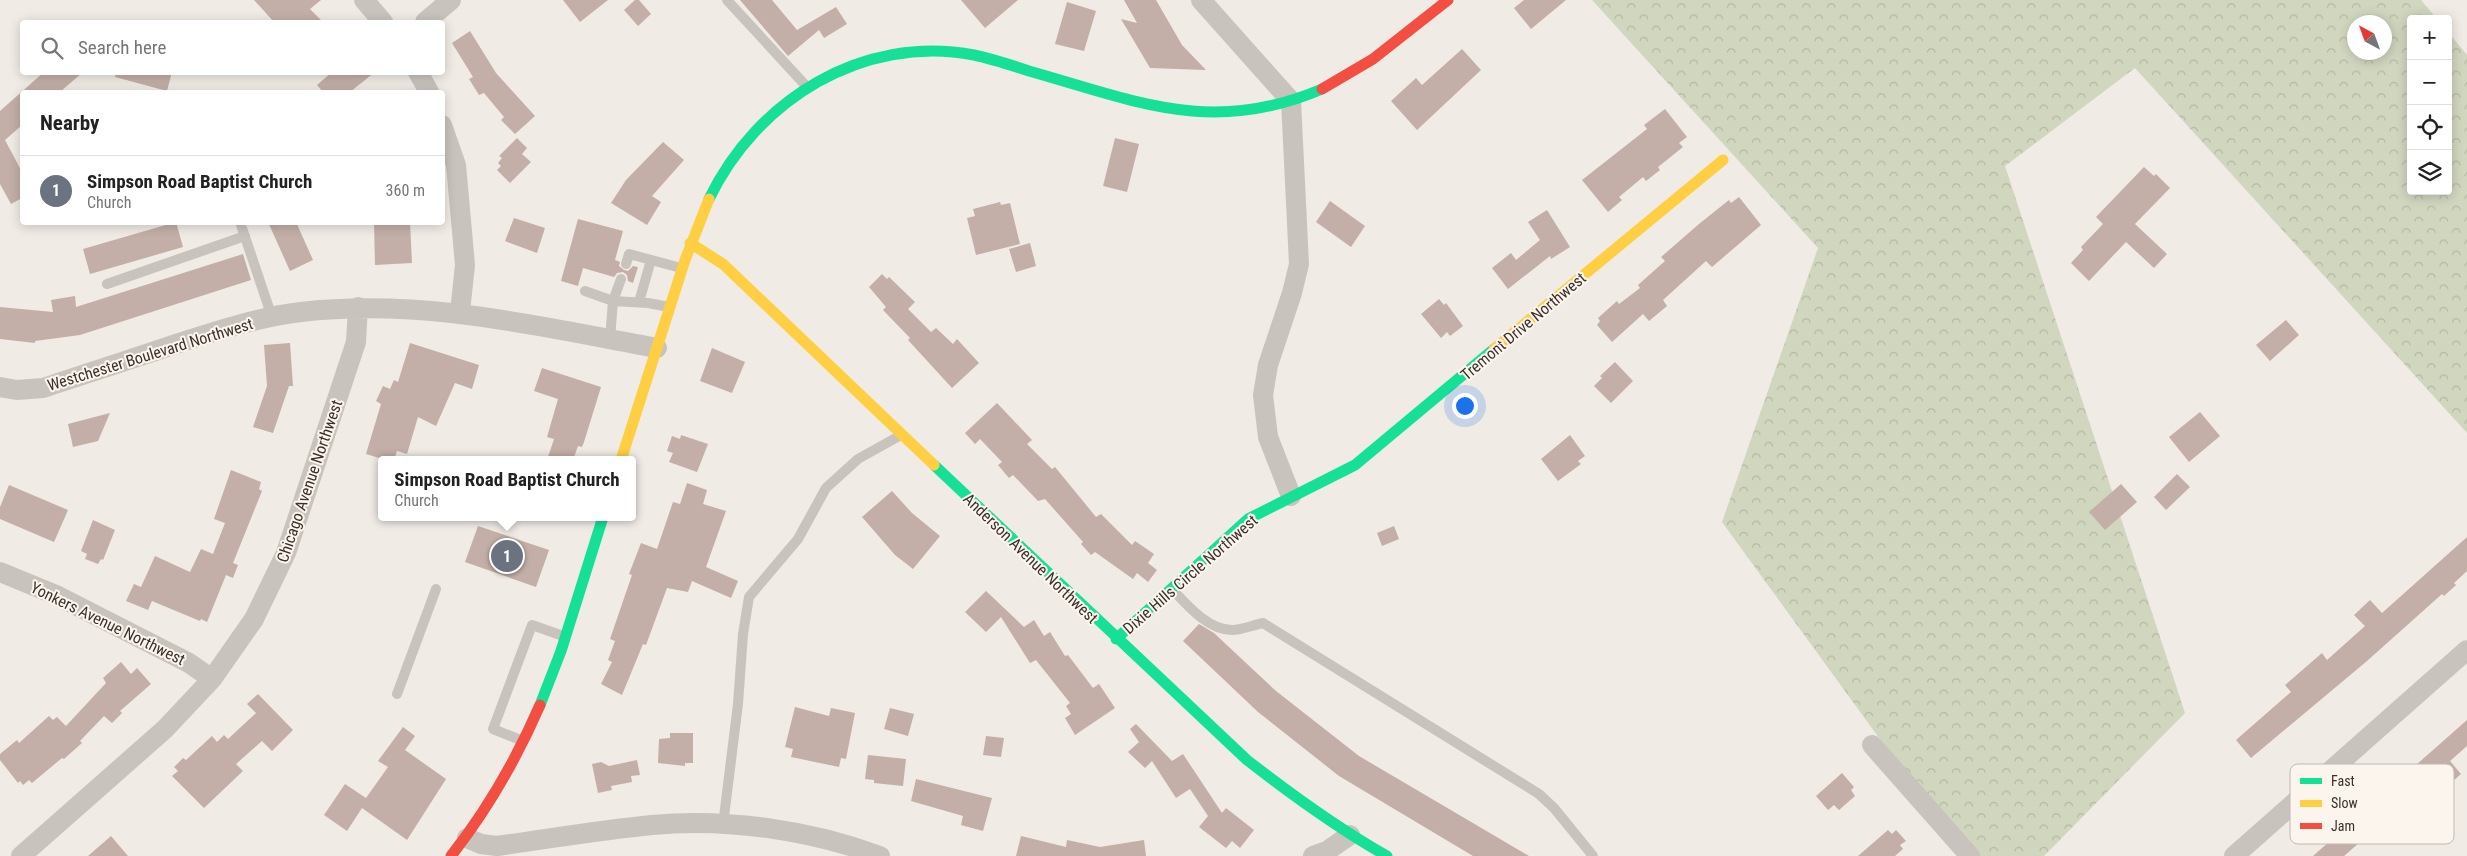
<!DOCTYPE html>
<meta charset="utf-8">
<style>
:root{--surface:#fff;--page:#f6f6f6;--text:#222;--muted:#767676;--line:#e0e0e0;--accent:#1a73e8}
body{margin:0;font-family:"Roboto Condensed",sans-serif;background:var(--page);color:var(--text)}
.controls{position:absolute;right:15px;top:15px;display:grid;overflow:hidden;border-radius:5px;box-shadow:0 2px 12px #0003}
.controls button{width:45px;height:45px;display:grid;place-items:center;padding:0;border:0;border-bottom:1px solid var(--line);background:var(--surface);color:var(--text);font:25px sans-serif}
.compass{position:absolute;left:2347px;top:15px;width:45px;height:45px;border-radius:50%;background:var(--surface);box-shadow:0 2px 12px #0003;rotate:319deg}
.you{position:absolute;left:1464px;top:405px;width:18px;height:18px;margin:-12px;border:4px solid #fff;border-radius:50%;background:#1a73e8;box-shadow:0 0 0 8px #1a73e833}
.badge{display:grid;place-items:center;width:32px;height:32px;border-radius:50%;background:var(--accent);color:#fff;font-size:16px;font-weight:700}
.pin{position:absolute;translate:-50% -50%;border:2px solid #fff;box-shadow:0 1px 5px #0006}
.popup{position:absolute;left:378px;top:456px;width:258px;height:65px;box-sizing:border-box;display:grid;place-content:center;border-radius:5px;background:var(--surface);filter:drop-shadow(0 1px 4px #0005);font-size:16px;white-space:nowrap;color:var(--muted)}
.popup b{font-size:19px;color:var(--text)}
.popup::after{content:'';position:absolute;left:50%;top:100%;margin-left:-10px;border:10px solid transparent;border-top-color:var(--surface)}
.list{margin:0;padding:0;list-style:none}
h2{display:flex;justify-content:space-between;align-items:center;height:65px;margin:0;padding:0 20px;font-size:21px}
h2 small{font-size:16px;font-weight:400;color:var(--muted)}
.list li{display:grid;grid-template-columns:32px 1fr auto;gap:15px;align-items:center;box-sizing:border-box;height:70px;padding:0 20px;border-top:1px solid var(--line)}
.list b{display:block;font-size:19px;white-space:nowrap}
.list p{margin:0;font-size:16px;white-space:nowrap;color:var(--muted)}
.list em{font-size:16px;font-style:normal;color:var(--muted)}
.icon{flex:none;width:28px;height:28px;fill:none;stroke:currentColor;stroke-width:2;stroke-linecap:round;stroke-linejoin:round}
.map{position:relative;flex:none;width:2467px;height:856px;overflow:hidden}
.search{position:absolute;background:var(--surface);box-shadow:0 2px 12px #0003;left:20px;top:20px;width:425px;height:55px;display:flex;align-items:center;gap:12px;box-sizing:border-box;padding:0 18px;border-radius:5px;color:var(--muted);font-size:19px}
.panel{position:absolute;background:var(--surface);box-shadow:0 2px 12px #0003;left:20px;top:90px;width:425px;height:135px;border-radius:5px}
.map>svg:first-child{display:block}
.forest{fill:url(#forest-crowns);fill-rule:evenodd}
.building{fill:#c3afa7}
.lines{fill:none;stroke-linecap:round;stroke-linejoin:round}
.lane{stroke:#c9c3be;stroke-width:10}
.street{stroke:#c9c3be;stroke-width:20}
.fast{stroke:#16e098;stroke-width:11}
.slow{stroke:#ffcf43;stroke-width:11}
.jam{stroke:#f24e42;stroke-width:11}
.labels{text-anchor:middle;stroke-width:4;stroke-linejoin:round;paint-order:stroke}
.street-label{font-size:16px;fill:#3b302b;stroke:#fbf5ee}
.key{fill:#fbf5ee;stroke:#c1bab4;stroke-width:1}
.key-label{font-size:14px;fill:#3b302b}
</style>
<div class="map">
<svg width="2467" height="856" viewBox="0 0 2467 856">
<defs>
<pattern id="forest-crowns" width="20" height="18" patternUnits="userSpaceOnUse" patternTransform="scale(1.25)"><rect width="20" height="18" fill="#d1d6bf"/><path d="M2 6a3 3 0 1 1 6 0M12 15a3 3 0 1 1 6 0" fill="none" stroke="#b4b8a4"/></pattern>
</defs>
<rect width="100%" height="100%" fill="#f0ebe5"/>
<path class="forest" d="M1592,0h829l16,19h-26v172h37v-159l19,23v378l-332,-365 -130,98 180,547 -141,143h-79l-243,-334 96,-274zM2354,22h30v30h-30z"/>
<path class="building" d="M254,0h67l-11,9 13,13h-49z
M563,0h45l-28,22z
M635,0h4l12,14 -13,12 -14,-16z
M740,0h32l25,30 39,-23 11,17 -23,14 -5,-8 -31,26z
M961,0h57l-33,28z
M1124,0h32l26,45 24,25 -56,-2 -29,-49 16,4z
M1524,0h42l-35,29 -17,-21z
M1067,2l29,9 -12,40 -29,-7z
M470,31l26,42 39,43 -20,18 -14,-14 3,-3 -20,-24 -5,2 -10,-16 4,-2 -21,-34z
M1462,49l19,21 -64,60 -26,-29 25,-23 6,7z
M44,72h39l-23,20h-38v33l-17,15 17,32v26l-11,6 -11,-20v-73z
M116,72h56l-5,19 -52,-14z
M332,72h43l-25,20h-27l-6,-7z
M1665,109l22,28 -8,6 4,4 -25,20 2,3 -14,11 -3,-4 -24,20 3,3 -14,12 -26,-32 65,-51 -3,-4z
M517,138l10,10 -5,6 9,8 -21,21 -13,-13 4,-4 -3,-3 4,-5 -3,-2z
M1115,138l24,6 -12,48 -24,-6z
M663,142l21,18 -32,36 9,6 -14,23 -36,-22 15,-23z
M2144,167l10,9 2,-2 14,14 -35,36 32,30 -13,14 -28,-26 -37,39 -18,-18 12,-13 -2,-3 22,-23 -7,-7z
M1739,197l22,28 -49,42 -6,-6 -43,39 4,6 -18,15 -6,-7 -31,28 -15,-17 3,-4 -2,-3 19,-17 2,3 21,-16 -2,-3 27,-24 -4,-4 38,-33 30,-24 2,3z
M1330,201l35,25 -14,21 -35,-25z
M1000,202l1,3 9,-2 10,41 -44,11 -9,-37 8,-2 -2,-7z
M1547,210l23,37 -19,12 -1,-3 -42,33 -16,-21 19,-15 5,7 24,-20 -12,-18z
M514,218l31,10 -8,25 -32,-12z
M578,219l45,12 -8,29 5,2 -1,4 5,4 4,1 5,-5 5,1 -5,16 -5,-2 -1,-6 -4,-3 -6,1 -3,4 -31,-9 -5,18 -17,-5z
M176,222l7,25 -93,27 -7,-25z
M268,222h28l17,38 -23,11z
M374,222h36l2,41 -37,2z
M1030,243l6,23 -20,6 -7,-23z
M243,254l8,26 -171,55 -45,6v2l-35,-4v-32l53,5 -2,-12 24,-4 1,11z
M882,274l5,5 2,-2 26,25 -7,7 23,23 5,-4 17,16 4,-5 22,24 -27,25 -44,-48 2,-2 -27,-28 3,-3 -17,-20z
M1439,299l5,6 2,-2 17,23 -13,10 -3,-4 -6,6 -20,-24z
M2286,320l13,15 -29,26 -14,-16z
M290,343l3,43h-4l-16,47 -20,-6 14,-41 -3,-41z
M410,343l69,22 -7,24 -17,-6 -19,43 -18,-9 -11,37 -10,-3 -3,9h-8l-20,-6 15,-50 -5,-3 7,-15 7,3 4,-9 4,2z
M712,348l33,14 -13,31 -32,-12z
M1615,362l18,19 -22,22 -17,-17 8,-8 -2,-2z
M542,368l59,19 -17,55 -2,5 -4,-1 -5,14h-26l7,-21 -7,-2 11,-38 -24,-8z
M997,403l35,37 -5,4 25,25 3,-2 41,50 5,-3 31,31 3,-4 19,13 -6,9 9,7 -9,12 -11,-9 -4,6 -38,-27 -4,3 -10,-11 2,-2 -38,-43 -7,2 -25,-26 -4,3 -11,-13 4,-3 -22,-23 -5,5 -10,-11z
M2200,412l20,24 -31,26 -20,-25z
M110,413l-12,28 -25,6 -5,-23z
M681,435l27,9 -11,28 -28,-10 4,-9 -6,-2 5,-15 8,3z
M1570,435l15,21 -7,5 3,3 -23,17 -17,-22z
M231,470l30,12 -2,7 3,2 -29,72 5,2 -5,13 -7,-3 -19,47 -6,-3 -1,2 -48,-20 -4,9 -22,-9 8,-17 7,3 14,-31 35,16 11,-23 12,5 12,-31 -11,-4z
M2177,474l13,13 -24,23 -12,-13z
M687,483l20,7 -4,14 23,7 -20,56 32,14 -7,17 -39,-17 -4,11 -21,-4 -21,57 -3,-1 -21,51 -21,-11 11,-22 -4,-2 7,-19 -5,-2 22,-64 -3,-1 12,-31 16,6 16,-47 7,2z
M2121,484l16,18 -32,28 -16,-18z
M9,485l59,25 -14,32 -54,-23v-12z
M892,491l20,22 28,23 -27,33 -18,-14 -33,-38z
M93,520l22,10 -12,30 -2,-1 -3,5 -13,-5 2,-5 -6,-3z
M478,526l71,24 -13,37 -71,-25z
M1394,526l5,13 -17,7 -5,-13z
M2467,537v34l-13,12 2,2 -12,11 -2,-2 -75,67 -116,97 -15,-18 55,-48 -6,-7 37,-32 5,7 38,-34 -11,-11 16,-15 12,13z
M986,591l38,36 10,-7 10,16 6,-4 15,24 3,-1 25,33 6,-4 16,24 -40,27 -10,-17 6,-4 -5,-8 4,-3 -34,-43 -6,3 -29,-46 -15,15 -21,-20z
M1199,624l15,9 62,58 83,65 170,100h-56l-134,-80 -81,-64 -75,-71z
M121,662l10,12 6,-6 14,16 -31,27 2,2 -10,10 -8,-7 -24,25 2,2 -18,16 -2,-1 -30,25 -3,-3 -6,5 -3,-4 -2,2 -18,-23v-6l17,-14 2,3 30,-27 4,4 4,-3 9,9 40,-43 -3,-5z
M258,694l35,36 -21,21 -10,-10 -26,23 7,7 -39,37 -32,-32 6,-5 -4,-4 9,-9 3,2 26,-24 5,6 7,-7 4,4 28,-26 -9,-9z
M795,707l34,9 2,-8 24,5 -9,46 -5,-1 -2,9 -48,-10 2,-8 -8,-2z
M890,708l24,6 -6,22 -24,-7z
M2467,720v26l-17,15 11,13 -8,7 -15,13 -5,-5 -23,21 -5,-7 -61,53h-31z
M1136,724l36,37 11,-7 39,59 4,-5 28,22 -14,18 -8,-7 -6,7 -27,-21 9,-11 -18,-27 -14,9 -24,-37 -7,7 -17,-16 11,-10 -9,-13z
M403,727l12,9 -10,14 41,29 -39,61 -45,-32 -15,23 -23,-16 21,-31 21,14 22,-31 -10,-6z
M670,733h23v30h-8v3l-27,-3 1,-24 11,-1z
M986,736l18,2 -3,19 -18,-2z
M868,755l38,4 -3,27 -29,-3v-3l-9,-1z
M637,760l3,15 -9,1 1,6 -21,4 1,4 -14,3 -6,-29 9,-2 8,4z
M1842,773l12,14 -3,3 4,6 -16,14 -5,-5 -6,5 -12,-14z
M916,779l76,19 -9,33 -22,-6 2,-9 -52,-15z
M1888,830l4,4 4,-4 10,11 -6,4 3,4 -8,7h-37z
M111,836l17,20h-40z
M1021,836l45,11 1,-7 33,7 44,-7 2,16h-130z"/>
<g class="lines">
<path class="lane" d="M727,0l80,87
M240,222l32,95
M626,264l3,-10 52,14
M107,284l138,-48
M585,291l28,10 35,2 21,4
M639,302l12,-42
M610,339l3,-38 8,-22
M1172,589c15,16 36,41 60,41 10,0 21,-5 31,-7l276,171 15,14 39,48
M397,694l39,-105
M523,741l-30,-12 39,-104 31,11
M723,825l15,-121 5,-70 6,-37 49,-58 28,-51 32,-29 43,-24"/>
<path class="street" d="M364,0l19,22
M1201,0l90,101 8,163 -7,29 -24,72 -5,30 5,42 23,59
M425,22l26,-22
M418,72l11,20
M442,125l14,40 9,100 -5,47
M0,387l17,3 26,-2c45,-15 89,-29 133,-44 41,-13 82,-27 125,-32 123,-14 235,14 356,36
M0,572l56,23 133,68 23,16
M1872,745l98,111
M467,838l14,6 16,2c51,-7 103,-16 155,-21 75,-7 158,5 228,31
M21,856l144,-127 47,-50 42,-60 32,-66 70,-211 2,-35
M1313,856l14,-5 23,-16
M2234,856l233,-206"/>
<path class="fast" d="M709,199c48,-99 153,-165 265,-144 19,4 37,10 55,16 106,30 184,65 293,18
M934,465l313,295c45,35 90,68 140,96
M1116,639l132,-120 107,-54 139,-116
M540,705l21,-54 42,-134"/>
<path class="slow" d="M690,243l33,21 211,201
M1494,349l229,-189
M621,460l64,-200 24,-61"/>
<path class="jam" d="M1322,89l51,-30 75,-59
M451,856c37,-47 65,-96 89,-151"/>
</g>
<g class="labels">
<g class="street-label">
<text transform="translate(1523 326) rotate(-40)" y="6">Tremont Drive Northwest</text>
<text transform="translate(150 354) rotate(-17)" y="6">Westchester Boulevard Northwest</text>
<text transform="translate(309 481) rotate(-71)" y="6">Chicago Avenue Northwest</text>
<text transform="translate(1031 558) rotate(44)" y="6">Anderson Avenue Northwest</text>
<text transform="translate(1190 574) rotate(-41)" y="6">Dixie Hills Circle Northwest</text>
<text transform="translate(108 623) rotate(26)" y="6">Yonkers Avenue Northwest</text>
</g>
</g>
<rect x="2290" y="764" width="164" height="80" rx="8" class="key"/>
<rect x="2300" y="778" width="22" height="6" fill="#16e098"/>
<rect x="2300" y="800" width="22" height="7" fill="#ffcf43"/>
<rect x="2300" y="823" width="22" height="6" fill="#f24e42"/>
<g class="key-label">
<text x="2331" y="786">Fast</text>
<text x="2331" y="808">Slow</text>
<text x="2331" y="831">Jam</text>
</g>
</svg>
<div class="controls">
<button>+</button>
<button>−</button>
<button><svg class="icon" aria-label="locate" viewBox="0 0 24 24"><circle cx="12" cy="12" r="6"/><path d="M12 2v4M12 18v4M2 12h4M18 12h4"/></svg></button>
<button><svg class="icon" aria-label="layers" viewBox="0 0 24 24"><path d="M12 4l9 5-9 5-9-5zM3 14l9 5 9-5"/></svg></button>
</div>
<svg class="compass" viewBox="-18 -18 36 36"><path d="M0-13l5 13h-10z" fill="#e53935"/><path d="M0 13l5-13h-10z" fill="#767676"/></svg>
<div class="you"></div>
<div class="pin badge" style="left:507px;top:556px;background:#6b7280">1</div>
<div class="popup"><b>Simpson Road Baptist Church</b>Church</div>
<div class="search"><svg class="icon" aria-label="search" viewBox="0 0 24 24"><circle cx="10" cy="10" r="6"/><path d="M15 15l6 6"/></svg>Search here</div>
<section class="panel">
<h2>Nearby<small></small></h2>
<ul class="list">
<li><span class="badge" style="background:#6b7280">1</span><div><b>Simpson Road Baptist Church</b><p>Church</p></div><em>360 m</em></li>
</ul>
</section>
</div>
